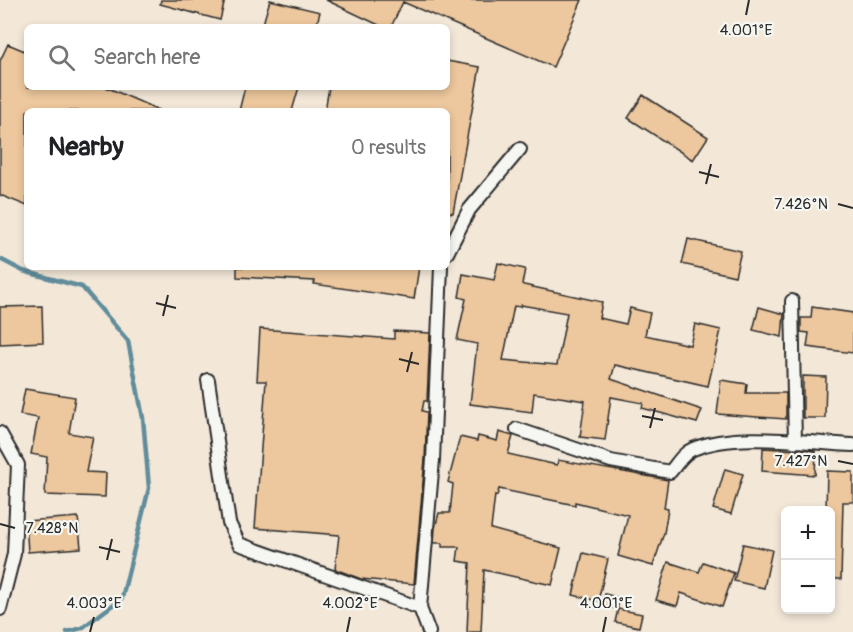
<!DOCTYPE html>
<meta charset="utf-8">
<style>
:root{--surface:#fff;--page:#f6f6f6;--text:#202124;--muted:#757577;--line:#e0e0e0}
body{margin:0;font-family:Pangolin,sans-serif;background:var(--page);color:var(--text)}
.controls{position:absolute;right:18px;bottom:18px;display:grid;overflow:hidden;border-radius:9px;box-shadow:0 3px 9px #0003}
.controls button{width:54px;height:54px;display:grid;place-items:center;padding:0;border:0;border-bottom:2px solid var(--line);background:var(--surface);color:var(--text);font:30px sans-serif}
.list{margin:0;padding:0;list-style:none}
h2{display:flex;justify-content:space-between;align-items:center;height:78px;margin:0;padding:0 24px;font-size:26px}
h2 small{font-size:20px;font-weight:400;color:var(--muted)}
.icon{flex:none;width:33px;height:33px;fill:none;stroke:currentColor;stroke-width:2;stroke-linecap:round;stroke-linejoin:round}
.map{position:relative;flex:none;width:853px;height:632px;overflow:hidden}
.search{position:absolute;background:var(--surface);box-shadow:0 3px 9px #0003;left:24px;top:24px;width:426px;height:66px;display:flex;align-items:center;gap:15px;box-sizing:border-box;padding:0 21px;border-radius:9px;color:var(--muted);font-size:22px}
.panel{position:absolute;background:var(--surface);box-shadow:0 3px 9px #0003;left:24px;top:108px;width:426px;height:162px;border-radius:9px}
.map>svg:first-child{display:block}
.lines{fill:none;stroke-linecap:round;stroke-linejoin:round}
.stream{stroke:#608c9b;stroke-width:4.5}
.building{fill:#edc79d;stroke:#2b2b2b;stroke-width:1.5;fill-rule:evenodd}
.street-casing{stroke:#2b2b2b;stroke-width:16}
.street{stroke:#f6f6f2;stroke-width:12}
.ticks{fill:none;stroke:#2b2b2b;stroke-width:2}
.ticks-label{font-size:15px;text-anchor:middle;fill:#2b2b2b;stroke:#f6f6f2;stroke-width:4.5;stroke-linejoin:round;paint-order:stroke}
</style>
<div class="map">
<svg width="853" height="632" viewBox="0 0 853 632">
<rect width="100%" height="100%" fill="#f3e8d8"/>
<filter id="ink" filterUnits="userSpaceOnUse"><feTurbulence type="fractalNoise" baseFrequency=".0167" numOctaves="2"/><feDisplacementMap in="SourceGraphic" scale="12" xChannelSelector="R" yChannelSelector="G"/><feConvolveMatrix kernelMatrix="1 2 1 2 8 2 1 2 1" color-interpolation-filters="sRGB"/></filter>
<g filter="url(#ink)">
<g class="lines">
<path class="stream" d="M0,259l23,12 59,16 46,54 15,77 6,70 -27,110 -40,30 -15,4"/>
</g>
<path class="building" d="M161,0h64l-5,20 -60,-16z
M270,0l50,12 -4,15h-54z
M326,0h256l-29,67 -150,-65 -12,25h-8z
M8,44l19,8v35h79l55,24h-134v95l-27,-11v-134z
M447,61l33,6 -27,146 -6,-1v-101h-122l4,-24h118z
M245,87h54l-7,24h-53z
M643,95l65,42 -15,23 -65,-42z
M688,239l53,12 -6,25 -53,-12z
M498,263l27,6 -3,15 2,1 78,17 -3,16 27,6 4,-16 20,5 -5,22 45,10 5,-21 26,6 -13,56 -93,-21 -4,14 91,31 -5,13 -55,-15 1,-5 -32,-6 -6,43 -25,-3 5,-36 -51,-8 -2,19 -62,-8 7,-60 -20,-4 9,-41 -7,-2 4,-23 31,6zM521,305l46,8 -10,52 -54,-5 11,-54 6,1z
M237,267h182l-5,32 -100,-15 1,-3 -78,-4z
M42,306l1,36 -43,2v-37z
M759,307l25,7 -2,23 -29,-7z
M812,307l41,6v40l-46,-6 2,-14 -8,-1v-14h10z
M260,329l134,10v-8l36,2 -3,68h-3l-2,10 5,1 -2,47 -11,125 -53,-5 -26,-10 4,-34 -84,-7 11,-147h-9z
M803,376l23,1 -1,41h-22z
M721,380l26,4 -1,9h40v26l-69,-5z
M25,389l50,8 -6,36 24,4 -7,35 20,1 -1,24 -60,-2 2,-38 -16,-3 7,-36 -18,-3z
M499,432l14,4 -5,18 49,11 1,-5 110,20 -4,28 4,1 -4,24 -11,33 -35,-10 10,-41 -53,-13v3l-76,-16 -2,7 -2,-1 -4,34 70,19 -9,37 -68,-15 -3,62h-14l3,-69 -13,-2 2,-14h-17v-4h-8l1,-15 4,-15h11l3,-29 -5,-2 12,-45 17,4 1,-5 19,5z
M763,448l53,3 -1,24 -53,-4z
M725,469l18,5 -12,40 -18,-5z
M827,471l26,1v30h-10l-2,77h-10v-69h-5z
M78,517l3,31 -53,4 -2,-31z
M743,544l29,6 -8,38 -30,-7z
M583,553l25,6 -10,42 -25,-6z
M668,562l31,10 4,-10 31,11 -12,34 -41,-14 -4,13 -21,-6z
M605,594l15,4 -3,11 -15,-3z
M618,609l24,5 -3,13 -24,-5z"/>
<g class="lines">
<g class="street-casing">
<path id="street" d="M447,253l22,-43 51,-61
M792,301l3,141
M208,380l21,143 10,21 181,64
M517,429l94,32 59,11c7,-8 13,-19 23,-23 44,-18 112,-6 160,-4
M0,433l18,32 -4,89 -14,55
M429,632l-9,-24 13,-148 8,-193"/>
</g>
<use href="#street" class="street"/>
</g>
</g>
<path class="ticks" d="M746,15l3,-15M699,172l20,5M706,184l5,-20M838,204l15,4M156,303l20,5M163,316l5,-21M399,359l20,5M407,372l5,-20M642,416l21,4M650,428l5,-20M838,461l15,3M0,524l15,4M99,547l21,5M107,560l5,-21M90,632l4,-15M347,632l3,-15M603,632l3,-15"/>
<g class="ticks-label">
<text x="746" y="35">4.001°E</text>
<text x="801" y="209">7.426°N</text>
<text x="801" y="466">7.427°N</text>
<text x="52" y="533">7.428°N</text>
<text x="94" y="608">4.003°E</text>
<text x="350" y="608">4.002°E</text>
<text x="606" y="608">4.001°E</text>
</g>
</svg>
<div class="controls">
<button>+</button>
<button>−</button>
</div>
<div class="search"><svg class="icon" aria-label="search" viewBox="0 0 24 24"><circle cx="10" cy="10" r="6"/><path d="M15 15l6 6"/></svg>Search here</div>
<section class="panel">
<h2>Nearby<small>0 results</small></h2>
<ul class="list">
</ul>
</section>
</div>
